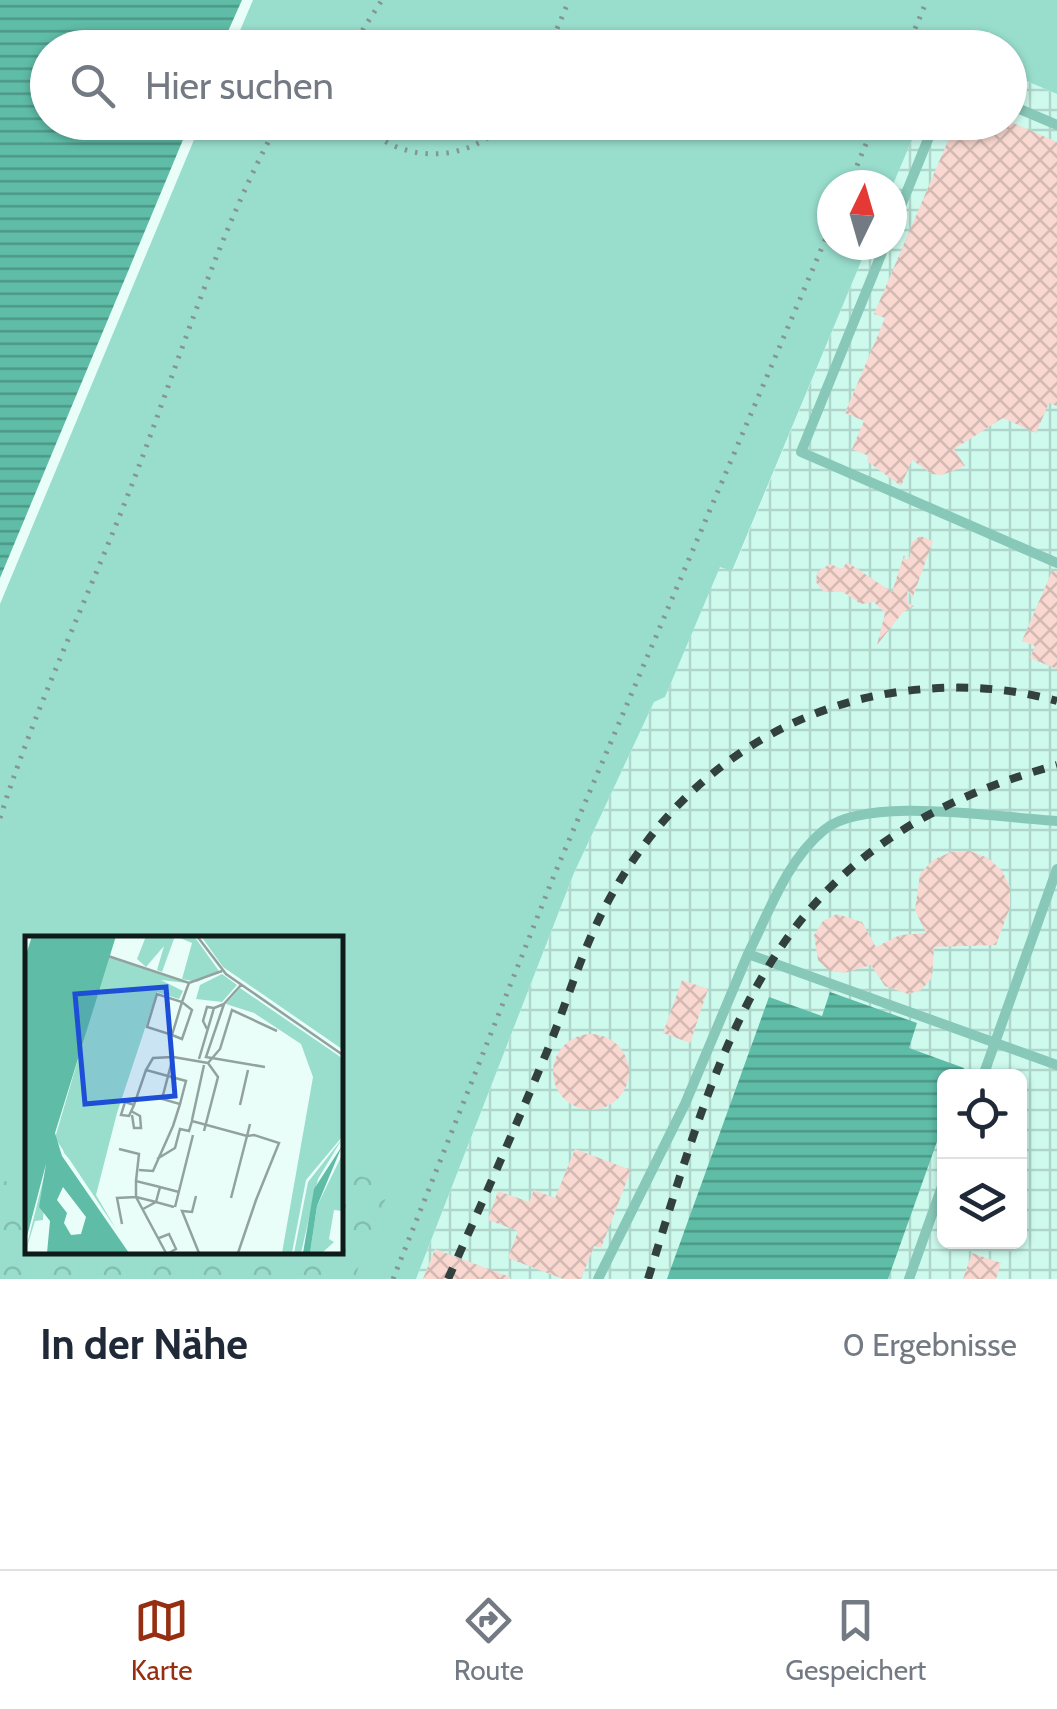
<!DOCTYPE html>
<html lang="de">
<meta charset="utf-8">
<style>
:root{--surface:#fff;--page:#f6f6f7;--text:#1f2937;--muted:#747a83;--line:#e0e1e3;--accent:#962f11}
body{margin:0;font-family:Cabin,sans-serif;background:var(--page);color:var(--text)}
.controls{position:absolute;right:30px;bottom:30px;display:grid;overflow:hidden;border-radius:15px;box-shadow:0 2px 8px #0004}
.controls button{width:90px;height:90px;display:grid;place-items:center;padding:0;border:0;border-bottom:2px solid var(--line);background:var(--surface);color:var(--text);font:50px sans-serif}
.compass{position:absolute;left:817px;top:170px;width:90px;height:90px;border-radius:50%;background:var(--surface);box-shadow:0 2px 8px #0004;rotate:5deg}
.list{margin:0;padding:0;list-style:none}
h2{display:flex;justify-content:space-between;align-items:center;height:130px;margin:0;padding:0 40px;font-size:42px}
h2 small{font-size:32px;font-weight:400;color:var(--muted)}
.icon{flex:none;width:55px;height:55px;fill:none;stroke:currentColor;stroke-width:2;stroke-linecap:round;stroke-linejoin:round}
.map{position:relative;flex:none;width:1057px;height:1279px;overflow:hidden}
.search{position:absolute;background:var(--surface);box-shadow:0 2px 8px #0004;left:30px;right:30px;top:30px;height:110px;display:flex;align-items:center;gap:25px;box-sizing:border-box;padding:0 35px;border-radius:55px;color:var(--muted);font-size:38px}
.sheet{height:290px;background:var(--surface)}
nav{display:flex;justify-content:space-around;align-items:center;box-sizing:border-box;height:140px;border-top:2px solid var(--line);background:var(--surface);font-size:28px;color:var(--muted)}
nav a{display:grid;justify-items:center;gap:5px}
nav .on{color:var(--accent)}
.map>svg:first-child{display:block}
.industrial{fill:url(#industrial-grid);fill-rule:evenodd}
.green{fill:#99decd;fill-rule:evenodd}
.forest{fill:url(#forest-crowns)}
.water{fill:url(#water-rules)}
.building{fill:url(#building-cross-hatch)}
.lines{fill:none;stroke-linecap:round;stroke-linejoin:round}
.path{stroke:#859692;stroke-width:5;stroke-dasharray:2.5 8;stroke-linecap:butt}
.service{stroke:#88c8b8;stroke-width:10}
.rail{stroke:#32413d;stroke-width:8;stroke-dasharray:12 12;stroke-linecap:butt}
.inset-road{fill:none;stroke:#92a39f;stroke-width:2.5}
.view{fill:#1d4ed8;fill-opacity:0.15;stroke:#1d4ed8;stroke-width:5}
.inset-edge{fill:none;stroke:#0e1b18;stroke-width:5}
</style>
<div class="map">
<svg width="1057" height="1279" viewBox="0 0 1057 1279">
<defs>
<pattern id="industrial-grid" width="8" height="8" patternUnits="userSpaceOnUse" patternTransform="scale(2.5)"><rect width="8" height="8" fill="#cefaee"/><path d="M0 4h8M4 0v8" fill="none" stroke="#b0d6cb"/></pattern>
<pattern id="forest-crowns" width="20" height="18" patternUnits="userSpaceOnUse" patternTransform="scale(2.5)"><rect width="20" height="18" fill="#99decd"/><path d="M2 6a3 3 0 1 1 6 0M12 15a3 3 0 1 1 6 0" fill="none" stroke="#83beaf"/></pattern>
<pattern id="water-rules" width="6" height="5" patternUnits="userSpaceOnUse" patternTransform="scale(2.5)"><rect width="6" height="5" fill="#5fbca7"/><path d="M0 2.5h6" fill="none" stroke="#4d9887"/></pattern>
<pattern id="building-cross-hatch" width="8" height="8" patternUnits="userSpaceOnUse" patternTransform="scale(2.5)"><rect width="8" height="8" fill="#f8d8d0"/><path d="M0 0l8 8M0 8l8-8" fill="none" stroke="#d3b9b2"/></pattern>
</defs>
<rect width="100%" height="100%" fill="#eafef9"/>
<path class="industrial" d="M1010,74l47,20v1185h-641l158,-406 80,-171 11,-5 55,-131 13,4 135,-325h24v-58l27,-64 91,-1zM944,1076h76v166h-76z"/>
<path class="green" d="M253,0h804v94l-47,-20v-26l-777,-1z
M201,123h718l-27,64 -60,-2v60h36l-136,326 -12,-4 -55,130 -11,5 -80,171 -158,406h-416v-675zM28,939h312v313h-312z"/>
<path class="forest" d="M340,1170l51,15 -37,94h-354v-100l27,11 1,62h151l57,23 21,-23h83z"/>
<path class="water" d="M0,0h242l-21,47 -173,1v74l142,1 -190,455z
M830,992l87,31 -8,25 55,20 -3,8h-17v46l-56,157h-221l102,-282 53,19z"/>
<path class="building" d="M956,122h55l46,20v264l-8,-3 -13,30 -33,-15 -49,31 11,17 -23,9 -10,-1 -20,-14 -11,26 -34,-25 2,-5 -17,-7 12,-28 -19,-8 40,-95 -11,-4z
M920,536l13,5 -21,58 -5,-12 1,16 6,3 -11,6 -26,33 8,-32 -11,-11 -13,2 -18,-12 -20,-1 -7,-9 1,-10 13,-8 12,5 5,-7 45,30 12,-37 2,5 4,-3 1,-14z
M1052,571l5,1v97l-27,-11 5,-12 -13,-5z
M970,851l18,7 14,13 8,16v20l-14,38 -62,2 -2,31 -11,12 -13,4 -23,-8 -14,-21 -27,8 -16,-3 -10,-10 -4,-25 9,-14 14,-7 25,8 14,25 24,-12 26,-2 -11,-23 5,-36 13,-14 18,-8z
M682,980l26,9 -18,54 -27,-10z
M553 1072a38 38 0 1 1 76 0a38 38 0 1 1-76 0Z
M575,1149l56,21 -30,78 -7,-2 -13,33h-18l-55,-21 10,-27 -30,-11 10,-29 31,11 5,-12 21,8z
M435,1249l75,28v2h-87z
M972,1253l29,10 -5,16h-33z"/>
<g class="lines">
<path class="path" d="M351,48l31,-48
M549,48l20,-48
M907,48l20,-48
M361,122c37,42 106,43 145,0
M849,185l26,-63
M0,818c36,-113 88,-220 131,-331 45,-116 87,-256 148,-365
M393,1279l162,-406 277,-649"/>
<path class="service" d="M1010,105l47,20
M892,228l43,-106
M885,245l-84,207 256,111
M1057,821c-57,-3 -191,-26 -233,9 -37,30 -55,82 -76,124l309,111
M983,1076l74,-207
M598,1279l87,-175 63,-150
M909,1279l35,-98"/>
<path class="rail" d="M448,1279c34,-76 68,-153 100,-230 17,-42 30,-86 50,-128 53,-110 144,-192 263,-222 64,-15 133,-16 196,2
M648,1279c79,-255 124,-436 409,-514"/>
</g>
<g transform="translate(25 936)">
<rect width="318" height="318" fill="#eafef9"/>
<path d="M121,0h29l-13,36 -5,-2 7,-24 -18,21 -9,-8zM83,21l78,26 -25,-3 22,11 -4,8 -22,-7 -40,121 -21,82 20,34 -61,-91zM317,203l-24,40 -17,74h-7l14,-71zM317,219v56l-8,-1 -5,29 5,3 -12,11h-12l7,-47zM22,228l-4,56 -8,1 -10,32z" fill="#99decd"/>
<path d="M169,0l25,35 -22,11 -15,-3 10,-36 -12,-5zM176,0h141v113l-119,-82zM197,38l15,11 -15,17 -26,-3 4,-14zM215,52l102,70v79l-36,43 -14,73h-10l31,-176 -12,-33 -47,-31 -28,-9zM87,156l5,1 -21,70 -6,13 -6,-1 -20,-22 -5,-20 16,-40 30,9z" fill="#99decd"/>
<path d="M7,0h84l-61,197 7,23 67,97h-82l3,-32 -11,-14 7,-43 -21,80v-286zM38,251l23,30 -5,17 -10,1 -7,-12 3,-10 -10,-13zM317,210l-25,60 -7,47h-7l11,-64z" fill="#5fbca7" fill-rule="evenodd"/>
<path class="inset-road" d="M172,0l29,38 117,81M83,20l81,27 33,-12M216,49l-17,19 -18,53 59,10M182,93l-4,-8 4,-14 7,1M147,99l10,4 10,-29 -10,-8 -25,-8 -10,33 25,8 10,-33 5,-14 2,-5M148,121l-20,1 -7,12 40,11 -6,23M174,123l15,-51 10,-4M109,169l-5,11 -8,-1 4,-13 9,3 12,-35M215,169l8,-35M106,175l9,5 1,12h-7l-2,-13M167,184l12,-55M148,190l7,-22 -18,-5 11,-42 35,6M179,195l14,-54 -10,-14 12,-14 12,-39 45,21M94,213l20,5 -3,27M132,223l18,-11 5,-19 9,2 3,-10 55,15 3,-12M114,234l14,1 20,-45M135,251l-24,-6v16l20,5 4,-15 19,5M171,260l-4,16 -10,-1 17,42M206,262l16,-62 7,-1 25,8 -23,57M150,271l18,-72M118,273l13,-7 18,5M97,288l-5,-26 19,-1 30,56M134,302l10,-4 7,15 -7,4M213,317l18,-53"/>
<path class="view" d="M141,51l9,109 -90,8 -10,-110z"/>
<rect width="318" height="318" class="inset-edge"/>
</g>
</svg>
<div class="controls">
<button><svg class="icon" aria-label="locate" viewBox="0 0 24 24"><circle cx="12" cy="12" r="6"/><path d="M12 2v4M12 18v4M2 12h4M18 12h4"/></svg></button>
<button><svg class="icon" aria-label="layers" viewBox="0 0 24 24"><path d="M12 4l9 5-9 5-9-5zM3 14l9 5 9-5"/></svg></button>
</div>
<svg class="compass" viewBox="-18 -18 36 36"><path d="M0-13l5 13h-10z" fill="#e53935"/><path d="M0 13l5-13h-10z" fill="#747a83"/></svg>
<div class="search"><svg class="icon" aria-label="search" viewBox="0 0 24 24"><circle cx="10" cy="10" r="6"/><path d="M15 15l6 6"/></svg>Hier suchen</div>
</div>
<section class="sheet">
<h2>In der Nähe<small>0 Ergebnisse</small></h2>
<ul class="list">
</ul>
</section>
<nav>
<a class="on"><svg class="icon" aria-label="map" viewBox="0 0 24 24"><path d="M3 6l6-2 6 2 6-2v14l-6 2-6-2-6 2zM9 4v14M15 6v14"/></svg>Karte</a>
<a><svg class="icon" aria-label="directions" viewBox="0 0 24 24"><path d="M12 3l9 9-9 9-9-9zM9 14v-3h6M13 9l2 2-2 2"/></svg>Route</a>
<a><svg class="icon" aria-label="saved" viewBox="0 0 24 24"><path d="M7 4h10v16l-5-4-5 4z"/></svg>Gespeichert</a>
</nav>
